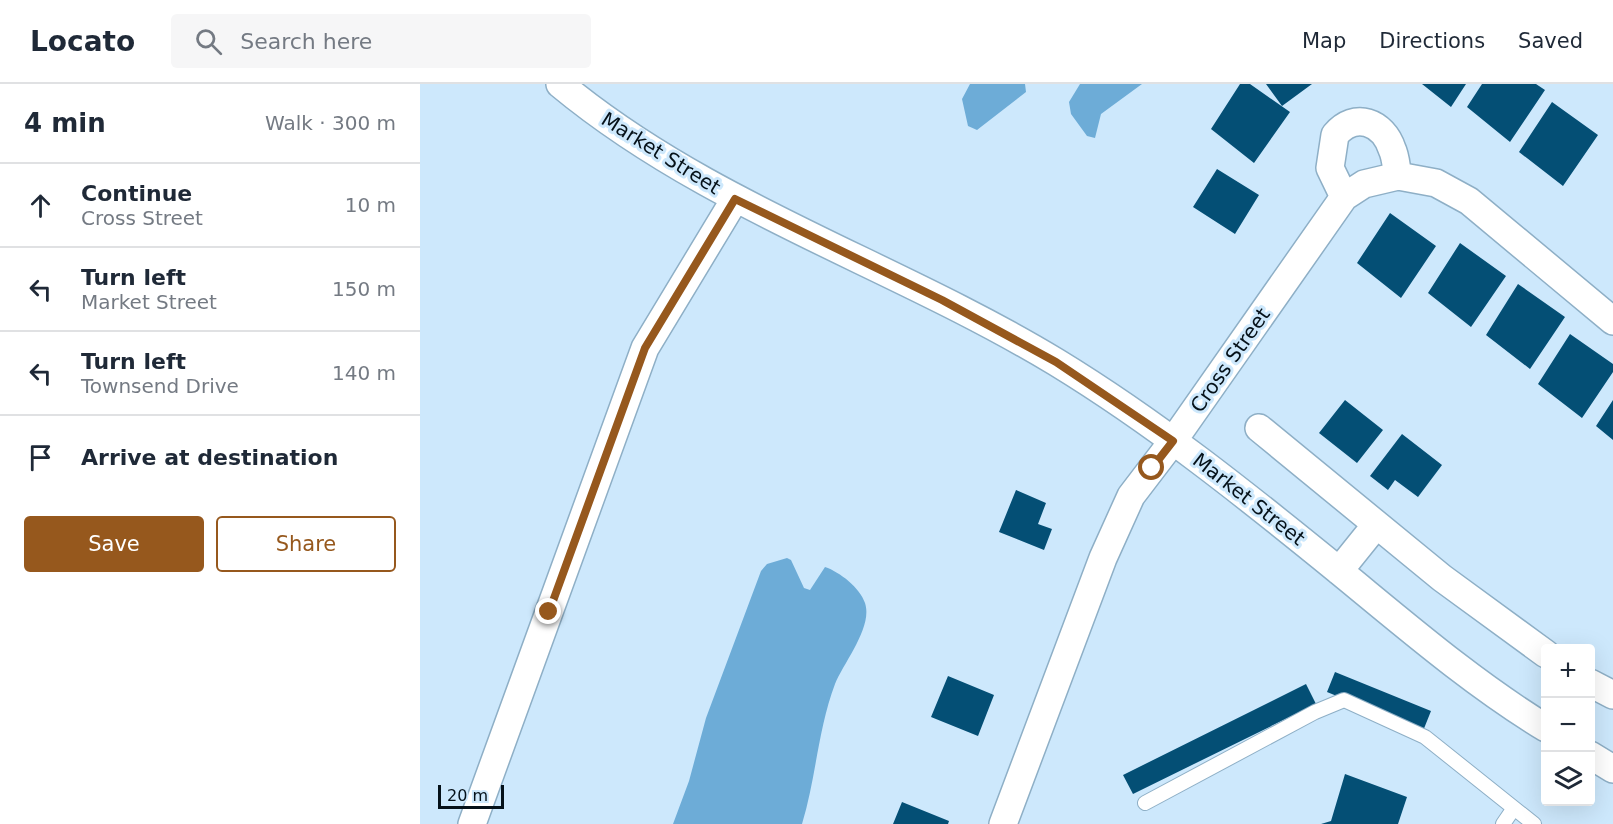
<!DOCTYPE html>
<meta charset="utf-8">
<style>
:root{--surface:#fff;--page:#f6f6f7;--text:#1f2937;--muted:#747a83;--line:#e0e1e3;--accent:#96581d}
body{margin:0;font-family:"DejaVu Sans",sans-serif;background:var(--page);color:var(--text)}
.controls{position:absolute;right:18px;bottom:18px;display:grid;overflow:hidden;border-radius:6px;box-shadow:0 6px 24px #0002}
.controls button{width:54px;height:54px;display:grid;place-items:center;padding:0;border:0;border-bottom:2px solid var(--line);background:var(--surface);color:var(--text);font:30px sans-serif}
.scale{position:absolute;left:18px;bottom:15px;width:66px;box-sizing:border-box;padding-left:6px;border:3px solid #051119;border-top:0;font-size:16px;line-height:21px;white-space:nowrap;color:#051119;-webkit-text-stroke:4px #cde8fc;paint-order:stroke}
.stop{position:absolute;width:18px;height:18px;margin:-14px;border:4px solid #96581d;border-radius:50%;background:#fff}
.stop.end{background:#96581d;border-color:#fff;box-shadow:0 2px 6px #0008}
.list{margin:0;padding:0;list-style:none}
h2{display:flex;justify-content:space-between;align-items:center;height:78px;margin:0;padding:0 24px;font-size:26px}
h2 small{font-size:20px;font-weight:400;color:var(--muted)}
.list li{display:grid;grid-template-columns:39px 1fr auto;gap:18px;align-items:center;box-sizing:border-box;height:84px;padding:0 24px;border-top:2px solid var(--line)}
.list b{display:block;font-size:22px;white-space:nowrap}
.list p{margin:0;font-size:20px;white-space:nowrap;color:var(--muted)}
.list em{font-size:20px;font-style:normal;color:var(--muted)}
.actions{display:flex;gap:12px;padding:18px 24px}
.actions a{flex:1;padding:14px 0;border:2px solid var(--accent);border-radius:6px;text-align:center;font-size:21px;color:var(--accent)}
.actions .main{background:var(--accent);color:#fff}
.icon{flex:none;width:33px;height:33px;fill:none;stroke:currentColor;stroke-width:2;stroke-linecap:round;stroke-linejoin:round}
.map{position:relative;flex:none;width:1193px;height:740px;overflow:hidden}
header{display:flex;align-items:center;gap:36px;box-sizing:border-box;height:84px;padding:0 30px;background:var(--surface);border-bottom:2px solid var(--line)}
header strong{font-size:28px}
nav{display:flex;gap:33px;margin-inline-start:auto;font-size:21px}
.search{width:420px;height:54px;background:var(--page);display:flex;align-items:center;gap:15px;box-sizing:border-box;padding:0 21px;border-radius:6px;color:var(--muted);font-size:22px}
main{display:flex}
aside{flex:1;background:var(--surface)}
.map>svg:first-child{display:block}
.water{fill:#6dacd7}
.building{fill:#044f75}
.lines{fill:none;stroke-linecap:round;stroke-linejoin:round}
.service-casing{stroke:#8eafc6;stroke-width:16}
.minor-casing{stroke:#8eafc6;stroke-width:30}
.service{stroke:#fff;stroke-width:14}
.minor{stroke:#fff;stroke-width:27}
.route{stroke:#96581d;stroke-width:8}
.labels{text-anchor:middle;stroke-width:6;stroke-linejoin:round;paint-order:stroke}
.street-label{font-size:20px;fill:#051119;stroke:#cde8fc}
</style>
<header>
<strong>Locato</strong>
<div class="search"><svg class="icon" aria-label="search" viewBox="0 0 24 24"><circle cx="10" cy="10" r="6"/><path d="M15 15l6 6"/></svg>Search here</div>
<nav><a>Map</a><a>Directions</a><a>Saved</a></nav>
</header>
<main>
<aside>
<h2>4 min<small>Walk · 300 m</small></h2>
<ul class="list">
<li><svg class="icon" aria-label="ahead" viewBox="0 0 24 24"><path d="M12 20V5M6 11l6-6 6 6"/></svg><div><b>Continue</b><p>Cross Street</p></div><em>10 m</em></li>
<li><svg class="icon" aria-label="left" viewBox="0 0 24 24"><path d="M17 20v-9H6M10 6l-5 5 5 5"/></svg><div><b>Turn left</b><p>Market Street</p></div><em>150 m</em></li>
<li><svg class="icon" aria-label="left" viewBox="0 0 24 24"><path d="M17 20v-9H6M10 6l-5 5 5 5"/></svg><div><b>Turn left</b><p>Townsend Drive</p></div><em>140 m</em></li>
<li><svg class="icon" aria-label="arrive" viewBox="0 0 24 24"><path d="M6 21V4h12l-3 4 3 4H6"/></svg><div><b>Arrive at destination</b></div></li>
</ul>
<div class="actions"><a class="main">Save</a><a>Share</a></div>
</aside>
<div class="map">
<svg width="1193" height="740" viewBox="0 0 1193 740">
<rect width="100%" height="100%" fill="#cde8fc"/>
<path class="water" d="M550,0h55l1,8 -49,38 -9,-4 -6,-27z
M660,0h62l-41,30 -6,24 -8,-2 -16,-22 -2,-12z
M367,474l4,2 13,28 6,2 15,-23c15,5 35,21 40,36 8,24 -21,59 -30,81 -17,45 -19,94 -33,140h-129l16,-43 17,-63 55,-147 6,-7z"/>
<path class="building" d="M820,0h10l40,28 -36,51 -43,-34z
M846,0h46l-30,22z
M1002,0h44l-15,23z
M1062,0h54l9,6 -35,52 -43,-35z
M1132,18l46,33 -35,51 -44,-34z
M797,85l42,26 -24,39 -42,-27z
M970,129l46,33 -35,52 -44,-35z
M1040,159l46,33 -35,51 -43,-34z
M1098,200l47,33 -35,52 -44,-34z
M1150,250l43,30v8l-31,46 -44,-34z
M925,316l38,30 -26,33 -38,-30z
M1193,316v40l-17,-14z
M982,350l40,31 -24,32 -23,-17 -7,10 -18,-14z
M596,406l30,13 -8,21 14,5 -8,21 -45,-18z
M915,588l96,39 -8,20 -96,-39z
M528,592l46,19 -16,41 -47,-19z
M886,600l10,20 -183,90 -10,-19z
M925,690l62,23 -9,27h-77l10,-3z
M482,718l47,19 -1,3h-55z"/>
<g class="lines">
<g class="service-casing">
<path id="service" d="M725,719l170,-91 29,-12 81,37 109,87
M1083,740l11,-16"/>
</g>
<g class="minor-casing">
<path id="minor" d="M140,0c147,122 334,180 496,278 100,61 191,134 282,208 66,54 134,113 208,158
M924,113l-14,-29 5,-33c20,-24 48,-13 57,14 4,8 4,19 6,27
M839,344l183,150 104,76
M919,487l37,-46
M1170,599l23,12
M1170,671l23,14
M52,740l173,-476 90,-149
M583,740l100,-266 28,-62 42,-55 171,-244 20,-13 34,-8 38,7 33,18 144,120"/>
</g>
<use href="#service" class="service"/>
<use href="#minor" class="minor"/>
</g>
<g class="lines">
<path class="route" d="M129,528l96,-264 90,-149 207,101 114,62 117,79 -21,27"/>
</g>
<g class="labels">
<g class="street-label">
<text transform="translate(241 69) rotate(32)" y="7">Market Street</text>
<text transform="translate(810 276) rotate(-55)" y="7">Cross Street</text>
<text transform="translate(829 415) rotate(38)" y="7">Market Street</text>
</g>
</g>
</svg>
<div class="controls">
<button>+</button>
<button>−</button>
<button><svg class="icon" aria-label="layers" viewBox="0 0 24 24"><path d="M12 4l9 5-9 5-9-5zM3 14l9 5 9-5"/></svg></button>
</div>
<div class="scale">20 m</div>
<div class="stop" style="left:732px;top:384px"></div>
<div class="stop end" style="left:129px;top:528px"></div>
</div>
</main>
